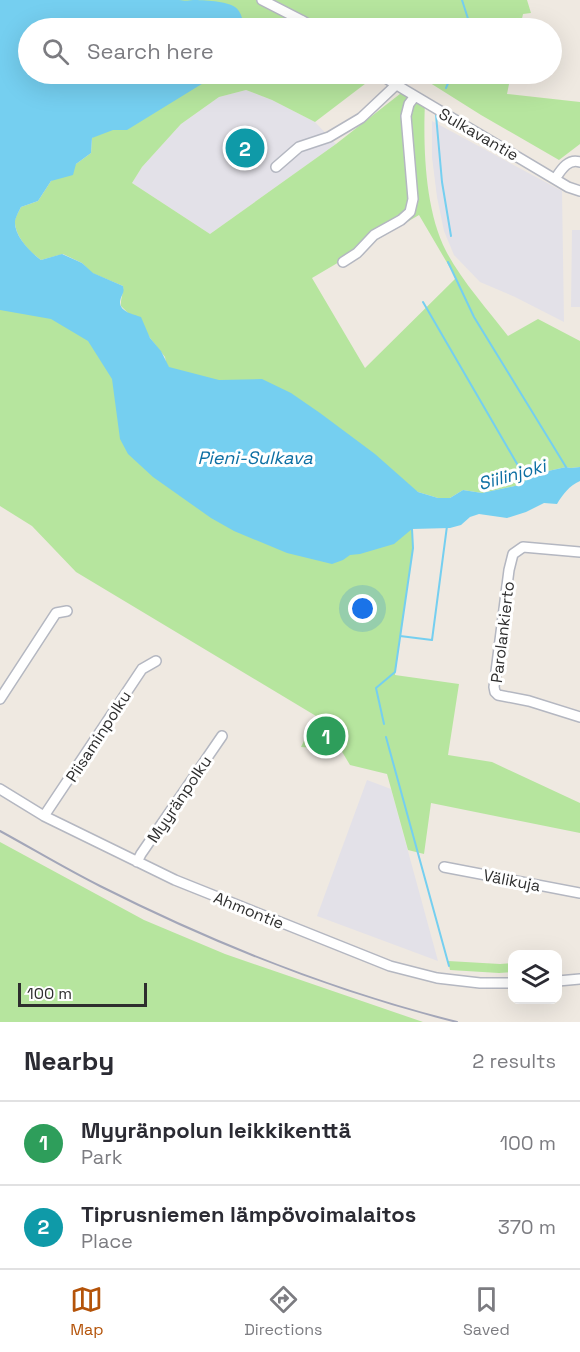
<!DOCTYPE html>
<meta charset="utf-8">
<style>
:root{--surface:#fff;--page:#f2f2f3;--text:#2b2b33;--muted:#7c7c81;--line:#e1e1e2;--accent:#b45309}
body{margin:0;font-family:"Space Grotesk",sans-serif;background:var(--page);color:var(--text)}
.controls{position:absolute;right:18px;bottom:18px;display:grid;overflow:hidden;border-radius:12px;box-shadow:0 6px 24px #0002}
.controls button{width:54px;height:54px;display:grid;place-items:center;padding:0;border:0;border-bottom:2px solid var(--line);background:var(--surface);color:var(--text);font:30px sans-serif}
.scale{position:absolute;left:18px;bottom:15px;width:129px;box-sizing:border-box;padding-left:6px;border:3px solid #2e2e2e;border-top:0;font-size:16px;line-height:21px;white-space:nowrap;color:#2e2e2e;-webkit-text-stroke:4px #fff;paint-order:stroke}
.you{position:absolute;left:363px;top:609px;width:21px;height:21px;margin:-15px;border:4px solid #fff;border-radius:50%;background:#1a73e8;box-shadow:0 0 0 9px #1a73e833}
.badge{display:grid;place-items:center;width:39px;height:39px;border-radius:50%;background:var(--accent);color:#fff;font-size:20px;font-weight:700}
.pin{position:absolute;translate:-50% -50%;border:3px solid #fff;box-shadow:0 2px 6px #0006}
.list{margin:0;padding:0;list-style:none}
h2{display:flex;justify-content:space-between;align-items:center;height:78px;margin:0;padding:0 24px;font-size:26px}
h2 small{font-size:20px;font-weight:400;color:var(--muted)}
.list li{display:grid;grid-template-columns:39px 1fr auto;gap:18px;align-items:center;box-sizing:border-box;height:84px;padding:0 24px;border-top:2px solid var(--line)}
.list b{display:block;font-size:22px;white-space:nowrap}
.list p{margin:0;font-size:20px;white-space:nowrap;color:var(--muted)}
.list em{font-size:20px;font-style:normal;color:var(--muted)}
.icon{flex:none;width:33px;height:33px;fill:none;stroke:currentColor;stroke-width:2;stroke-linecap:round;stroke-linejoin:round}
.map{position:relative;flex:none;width:580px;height:1022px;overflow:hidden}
.search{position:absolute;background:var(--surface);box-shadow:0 6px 24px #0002;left:18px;right:18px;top:18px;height:66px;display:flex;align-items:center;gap:15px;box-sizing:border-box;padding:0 21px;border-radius:33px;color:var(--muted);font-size:22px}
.sheet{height:246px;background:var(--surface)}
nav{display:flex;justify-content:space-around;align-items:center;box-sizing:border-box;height:84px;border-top:2px solid var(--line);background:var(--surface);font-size:16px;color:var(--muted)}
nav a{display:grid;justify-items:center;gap:3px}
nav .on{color:var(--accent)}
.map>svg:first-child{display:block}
.industrial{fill:#e3e1e8}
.green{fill:#b6e59e;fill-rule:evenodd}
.water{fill:#75cff0}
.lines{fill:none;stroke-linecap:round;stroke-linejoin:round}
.stream{stroke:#75cff0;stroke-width:2}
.minor-casing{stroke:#b4b7c1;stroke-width:12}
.minor{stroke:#fff;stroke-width:9}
.rail{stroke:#a3a6b8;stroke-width:2}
.labels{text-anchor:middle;stroke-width:6;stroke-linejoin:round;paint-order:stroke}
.street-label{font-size:16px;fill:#2e2e2e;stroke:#fff}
.water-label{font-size:18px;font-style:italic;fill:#0d6fa3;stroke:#fff}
</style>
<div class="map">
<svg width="580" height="1022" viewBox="0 0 580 1022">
<rect width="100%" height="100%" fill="#efe9e1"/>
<path class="industrial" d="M246,90l26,10 43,22 21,22 -126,90 -78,-51 10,-16 39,-43 38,-27z
M432,121l130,70 2,131 -49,-25 -35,-15 -26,-27 -10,-24 -7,-34 -5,-40z
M572,230h8v77h-9z
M367,780l24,9 47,172 -121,-45z"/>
<path class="green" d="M161,0h366l4,13 -8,1 -3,14h-359z
M145,74h233l-63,48 -43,-22 -26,-10 -27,7 -38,27 -39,43 -10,16 78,51 126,-90 69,-54 20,12c-2,46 0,108 21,149 15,29 42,59 62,85l30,-17 42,22v126l-9,1 -5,-1 -31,7 -16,11 -37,8 -19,-3 -13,8h-12l-20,-6 -248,-106 -5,-29 -15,-19 -4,-7 -25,-25c-1,-7 3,-13 2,-20l-31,-13 -10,-10 -19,-9 -22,6c-11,-8 -27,-24 -26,-40 1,-4 4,-9 6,-13l17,-6 13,-20 25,-17 15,-11 1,-15zM419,215l37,63 -91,90 -53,-90z
M380,74h131l-4,20 73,8v42l-21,16 -78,-45 -54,-34 -11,1z
M0,281l412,248 1,19 -18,127 64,9 -11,71 44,7 88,41v30l-149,-30 -7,51 -16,-4 -21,-76 -37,-9 -9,-15 -40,-3 15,-31 -240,-144 -44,-46 -32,-20z
M0,842l144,78 81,34 198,68h-423z
M448,961l52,3 12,-1v9l-13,1 -49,-3z"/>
<path class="water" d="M0,0h179c6,1 8,1 14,0 10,0 34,1 42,7 7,5 8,14 8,21h-215v46h190l-91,56h-14l-21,8 -1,15 -15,11 -3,11 -22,6 -13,20 -17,6c-2,4 -5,9 -6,14 -1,15 15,31 26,39l21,-6 20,9 11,10 30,13c2,8 -2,8 -3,16 0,10 13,12 21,15l9,21 11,13 8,16 50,13 43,-1 29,14 29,20 55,41 43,38 20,6h12l13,-8 19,3 37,-8 16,-11 31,-7 5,1 9,-1v14c-11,5 -17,13 -23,23l-13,-1 -18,9 -19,6 -28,-4 -9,3 -9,8 -11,3 -38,1 -18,15 -34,10 -10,1 -7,5 -11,4 -45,-11 -53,-22 -23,-13 -58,-41 -25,-23 -8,-15 -8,-60 -24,-38 -37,-22 -51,-9z"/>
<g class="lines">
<path class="stream" d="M462,0l9,28
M446,88l6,-14
M436,115l6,67 9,54
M448,262l26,55 92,150
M423,302l104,179
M400,636l32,4 15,-114
M384,724l-8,-36 19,-16 18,-124 -1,-19
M386,737l63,229"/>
<g class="minor-casing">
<path id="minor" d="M262,0l39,20 14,8
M379,74l26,16 163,97 12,4
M276,167l23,-20 30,-10 32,-19 35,-33
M555,179c6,-9 13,-21 25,-17
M343,262l14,-9 17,-18 27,-15 9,-8 3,-13 -7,-83 3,-12 6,-8
M580,552l-57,-5 -10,7 -4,16 -15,117 1,5 3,3 31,6 51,16
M0,699l56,-86 11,-2
M0,789l44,27 131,64 215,86 47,12 43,5h32
M44,816l98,-147 14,-8
M137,862l4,-8 81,-118
M444,867l136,26
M558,981l22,-2"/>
</g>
<use href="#minor" class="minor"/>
<path class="rail" d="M0,831c33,18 66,38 100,55 113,57 233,105 357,136"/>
</g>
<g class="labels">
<g class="street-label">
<text transform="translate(479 134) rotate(30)" y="6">Sulkavantie</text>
<text transform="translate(502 632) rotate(-83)" y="6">Parolankierto</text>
<text transform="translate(98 736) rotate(-57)" y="6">Piisaminpolku</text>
<text transform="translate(179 799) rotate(-56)" y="6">Myyränpolku</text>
<text transform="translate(512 880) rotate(11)" y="6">Välikuja</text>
<text transform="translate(249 910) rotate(22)" y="6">Ahmontie</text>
</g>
<g class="water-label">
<text x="255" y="464">Pieni-Sulkava</text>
<text transform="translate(512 475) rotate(-16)" y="6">Siilinjoki</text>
</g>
</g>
</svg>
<div class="controls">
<button><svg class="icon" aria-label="layers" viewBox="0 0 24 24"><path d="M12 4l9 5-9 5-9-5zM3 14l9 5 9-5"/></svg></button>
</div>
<div class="scale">100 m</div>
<div class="you"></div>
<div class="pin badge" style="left:326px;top:736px;background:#2e9e5b">1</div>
<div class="pin badge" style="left:245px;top:148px;background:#0f9aa8">2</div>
<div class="search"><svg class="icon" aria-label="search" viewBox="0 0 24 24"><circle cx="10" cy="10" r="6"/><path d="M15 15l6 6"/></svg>Search here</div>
</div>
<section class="sheet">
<h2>Nearby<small>2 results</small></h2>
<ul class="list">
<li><span class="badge" style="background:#2e9e5b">1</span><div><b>Myyränpolun leikkikenttä</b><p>Park</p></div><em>100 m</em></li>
<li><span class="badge" style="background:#0f9aa8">2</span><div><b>Tiprusniemen lämpövoimalaitos</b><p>Place</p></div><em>370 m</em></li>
</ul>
</section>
<nav>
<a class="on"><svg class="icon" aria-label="map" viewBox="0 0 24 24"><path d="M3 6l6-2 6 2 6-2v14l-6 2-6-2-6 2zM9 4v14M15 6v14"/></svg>Map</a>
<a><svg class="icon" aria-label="directions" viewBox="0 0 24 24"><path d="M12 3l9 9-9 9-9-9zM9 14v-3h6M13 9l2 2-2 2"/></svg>Directions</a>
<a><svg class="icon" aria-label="saved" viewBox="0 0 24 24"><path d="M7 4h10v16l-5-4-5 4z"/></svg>Saved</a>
</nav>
